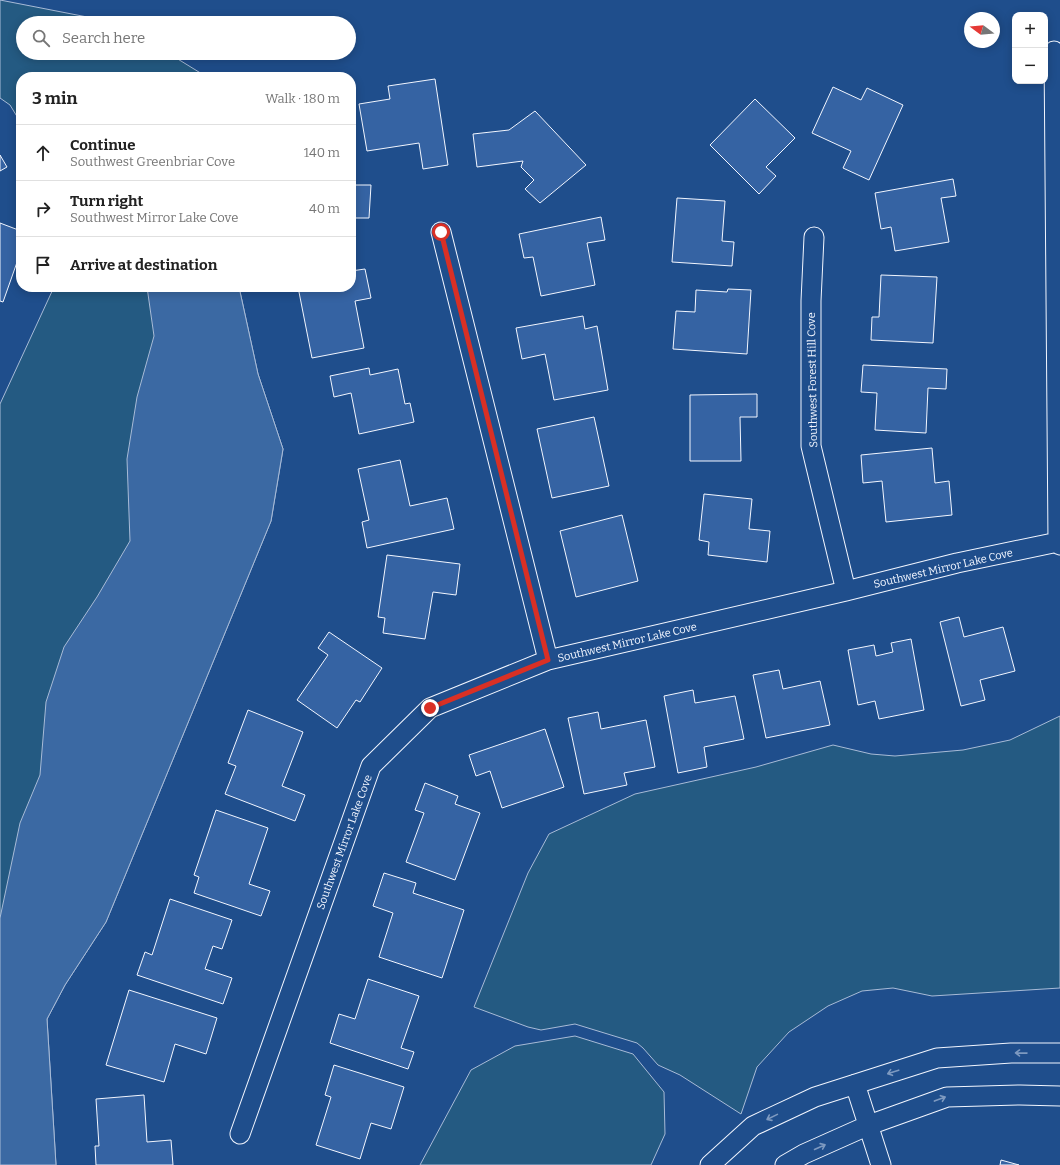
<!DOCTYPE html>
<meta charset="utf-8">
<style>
:root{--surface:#fff;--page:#f6f6f6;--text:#222;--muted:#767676;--line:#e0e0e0}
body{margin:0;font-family:Bitter,serif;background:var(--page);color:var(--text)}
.controls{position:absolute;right:12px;top:12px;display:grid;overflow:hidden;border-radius:8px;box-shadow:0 2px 10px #0003}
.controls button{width:36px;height:36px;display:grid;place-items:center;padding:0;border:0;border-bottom:1px solid var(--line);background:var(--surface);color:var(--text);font:20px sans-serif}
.compass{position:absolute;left:964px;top:12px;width:36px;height:36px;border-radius:50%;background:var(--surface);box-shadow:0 2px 10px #0003;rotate:286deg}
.stop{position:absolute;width:12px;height:12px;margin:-9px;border:3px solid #d93025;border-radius:50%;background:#fff}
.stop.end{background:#d93025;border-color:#fff;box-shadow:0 1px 4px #0008}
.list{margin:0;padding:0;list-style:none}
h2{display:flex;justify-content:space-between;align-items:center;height:52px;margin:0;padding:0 16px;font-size:17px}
h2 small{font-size:13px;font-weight:400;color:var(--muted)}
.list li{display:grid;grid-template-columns:26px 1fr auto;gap:12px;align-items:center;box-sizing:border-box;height:56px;padding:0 16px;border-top:1px solid var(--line)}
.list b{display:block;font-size:15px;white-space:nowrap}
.list p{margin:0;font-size:13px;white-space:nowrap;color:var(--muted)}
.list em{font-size:13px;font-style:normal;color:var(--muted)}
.icon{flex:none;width:22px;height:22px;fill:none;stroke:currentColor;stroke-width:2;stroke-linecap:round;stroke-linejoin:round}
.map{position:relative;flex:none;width:1060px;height:1165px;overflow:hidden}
.search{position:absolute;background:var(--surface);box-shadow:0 2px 10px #0003;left:16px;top:16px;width:340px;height:44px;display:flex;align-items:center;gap:10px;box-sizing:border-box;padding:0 14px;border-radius:22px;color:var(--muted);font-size:15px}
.panel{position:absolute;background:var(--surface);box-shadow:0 2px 10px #0003;left:16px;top:72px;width:340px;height:220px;border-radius:16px}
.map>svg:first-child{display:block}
.green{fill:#245a82;stroke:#a8bbd7}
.water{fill:#3b69a3;stroke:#a8bbd7}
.building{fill:#3563a3;stroke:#f2f6ff}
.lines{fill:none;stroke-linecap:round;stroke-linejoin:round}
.minor-casing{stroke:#f2f6ff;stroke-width:21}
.minor{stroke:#1f4e8c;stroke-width:19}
.oneway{stroke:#7e9ac0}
.route{stroke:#d93025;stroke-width:5}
.labels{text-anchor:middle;stroke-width:3;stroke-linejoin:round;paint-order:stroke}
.street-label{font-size:11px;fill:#f2f6ff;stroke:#1f4e8c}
</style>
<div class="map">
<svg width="1060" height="1165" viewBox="0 0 1060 1165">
<rect width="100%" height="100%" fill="#1f4e8c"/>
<path class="green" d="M0,0l118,23h-95v30h145l39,24h-186v46l-11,-18 -10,-7z
M54,287h185l19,87 25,75 -12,72 -165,401 -41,63 -18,34 9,146h-56v-761z
M1060,716v272l-128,8 -39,-8 -31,3 -34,15 -39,26 -32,35 -16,47 -61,-39 -22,-10 -15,-17 -6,-5 -62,-19 -34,6 -13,-3 -54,-20 54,-134 21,-39 86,-40 121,-27 77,-22 38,9 24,2 68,-6 47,-10z
M575,1036l58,18 31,38 1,42 -14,31h-231l51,-95 44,-24z"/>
<path class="water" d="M147,287h92l19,87 25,75 -12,72 -165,401 -41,63 -18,34 9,146h-56v-247l20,-95 20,-48 6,-73 18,-55 33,-50 33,-56 -3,-82 10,-62 17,-61z"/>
<path class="building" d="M435,79l13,86 -25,4 -4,-26 -52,8 -8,-47 31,-5 -2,-13z
M833,87l28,13 6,-12 36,17 -34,75 -26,-12 8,-17 -39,-18z
M755,99l40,39 -29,29 10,9 -17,18 -49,-49z
M535,111l51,54 -46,38 -15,-14 9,-9 -13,-13 2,-6 -46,6 -4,-33 36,-4z
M0,155l7,12 -7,4z
M953,179l3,17 -15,2 8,44 -54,9 -4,-24 -10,2 -6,-36z
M351,185h20l-2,33h-18z
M677,198l48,3 -3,40 12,1 -2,24 -60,-4z
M601,217l4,23 -18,3 8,42 -54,11 -8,-39 -9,1 -5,-24z
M0,223l21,8v20l-18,51 -3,-1z
M365,269l6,29 -16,3 9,47 -52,10 -14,-71h53v-16z
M881,275l56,2 -4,66 -62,-3 1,-23h7z
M728,289l23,1 -4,64 -74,-5 3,-38 19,1 1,-22 31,2z
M583,316l2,13 12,-3 11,64 -54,10 -9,-46 -23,5 -6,-31z
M863,365l84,4 -1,20 -18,-1 -2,45 -51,-3 2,-37 -16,-1z
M369,368l1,7 28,-6 7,35 5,-1 4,19 -55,12 -8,-41 -17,4 -4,-21z
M757,394v23h-17l1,44h-51v-66z
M594,417l15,69 -57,12 -15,-69z
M932,448l3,35 14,-2 3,34 -66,7 -4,-41 -19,2 -2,-28z
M400,460l10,46 37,-8 7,31 -87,19 -5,-26 7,-2 -11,-51z
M704,494l48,5 -3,30 21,2 -3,31 -59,-7 1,-13 -10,-2z
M622,515l16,66 -62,16 -16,-66z
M387,555l73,9 -4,31 -23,-3 -8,47 -42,-6 2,-15 -7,-1z
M959,617l5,20 39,-10 12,44 -35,9 5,20 -24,6 -21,-84z
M329,632l53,36 -22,34 -4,-2 -19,28 -40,-28 31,-45 -10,-7z
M911,639l13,71 -45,9 -4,-18 -17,4 -10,-55 26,-5 2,11 17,-4 -2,-9z
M779,670l4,19 37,-8 10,44 -64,13 -13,-63z
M693,690l2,13 40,-7 9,43 -40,8 3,20 -29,6 -14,-77z
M248,710l55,22 -21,54 23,9 -10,26 -70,-27 11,-28 -8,-3z
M598,712l3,17 45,-9 9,47 -31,6 3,12 -43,9 -16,-76z
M545,729l19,58 -62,21 -12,-37 -14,5 -7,-21z
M425,783l33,13 -3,8 25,9 -25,67 -49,-18 18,-49 -9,-3z
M216,810l52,18 -19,56 21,7 -9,25 -67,-23 5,-16 -5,-2z
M384,873l32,10 -3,10 51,17 -22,68 -63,-21 14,-44 -20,-7z
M170,899l62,21 -10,29 -9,-3 -8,23 27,9 -9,26 -86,-29 8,-23 7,3z
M368,979l51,17 -18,52 13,4 -6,17 -78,-26 9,-29 16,5z
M129,990l88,28 -11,36 -31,-10 -11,38 -58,-17z
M334,1065l70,22 -13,42 -20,-6 -11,36 -44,-14 15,-48 -6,-2z
M144,1095l3,47 24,-2 2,25h-77l-1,-19h4l-3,-47z
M1001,1160l18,5h-19z"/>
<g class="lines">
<g class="minor-casing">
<path id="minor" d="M1054,51l4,491 2,3
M441,232l107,428
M814,237l-3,64v145l35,145
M855,1084l26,81
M240,1134l131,-368 59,-58 118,-48 298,-69 111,-28 101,-21
M710,1165l43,-39 62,-29 122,-39 74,-5h49
M785,1165l19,-11 65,-29 78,-28 73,-2 40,1"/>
</g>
<use href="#minor" class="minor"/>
</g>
<defs><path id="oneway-shaft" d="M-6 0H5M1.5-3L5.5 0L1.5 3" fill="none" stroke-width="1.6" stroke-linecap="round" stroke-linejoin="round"/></defs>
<g class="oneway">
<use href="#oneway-shaft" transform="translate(1021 1053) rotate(-179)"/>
<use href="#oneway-shaft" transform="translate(893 1072) rotate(162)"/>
<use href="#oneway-shaft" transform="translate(940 1099) rotate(-20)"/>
<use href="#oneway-shaft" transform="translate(772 1117) rotate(154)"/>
<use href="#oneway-shaft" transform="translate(820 1147) rotate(-24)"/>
</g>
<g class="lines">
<path class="route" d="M430,708l118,-48 -107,-428"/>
</g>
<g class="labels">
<g class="street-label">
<text transform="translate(812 380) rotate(-91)" y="4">Southwest Forest Hill Cove</text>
<text transform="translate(943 568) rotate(-13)" y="4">Southwest Mirror Lake Cove</text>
<text transform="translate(627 642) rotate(-13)" y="4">Southwest Mirror Lake Cove</text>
<text transform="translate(344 842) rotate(-70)" y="4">Southwest Mirror Lake Cove</text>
</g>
</g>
</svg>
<div class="controls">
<button>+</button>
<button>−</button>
</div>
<svg class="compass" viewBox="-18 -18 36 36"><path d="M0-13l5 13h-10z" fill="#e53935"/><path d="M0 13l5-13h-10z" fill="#767676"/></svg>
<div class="stop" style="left:441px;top:232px"></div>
<div class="stop end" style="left:430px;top:708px"></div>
<div class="search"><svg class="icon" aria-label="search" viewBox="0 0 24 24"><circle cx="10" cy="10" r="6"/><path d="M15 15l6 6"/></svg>Search here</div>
<section class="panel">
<h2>3 min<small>Walk · 180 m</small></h2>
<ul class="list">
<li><svg class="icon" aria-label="ahead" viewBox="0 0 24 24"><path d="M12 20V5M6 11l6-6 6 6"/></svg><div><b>Continue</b><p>Southwest Greenbriar Cove</p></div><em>140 m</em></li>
<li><svg class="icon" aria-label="right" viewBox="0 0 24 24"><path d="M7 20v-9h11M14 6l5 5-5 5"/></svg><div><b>Turn right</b><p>Southwest Mirror Lake Cove</p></div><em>40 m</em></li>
<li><svg class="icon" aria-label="arrive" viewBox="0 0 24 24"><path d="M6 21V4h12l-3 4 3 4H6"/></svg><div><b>Arrive at destination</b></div></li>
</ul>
</section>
</div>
